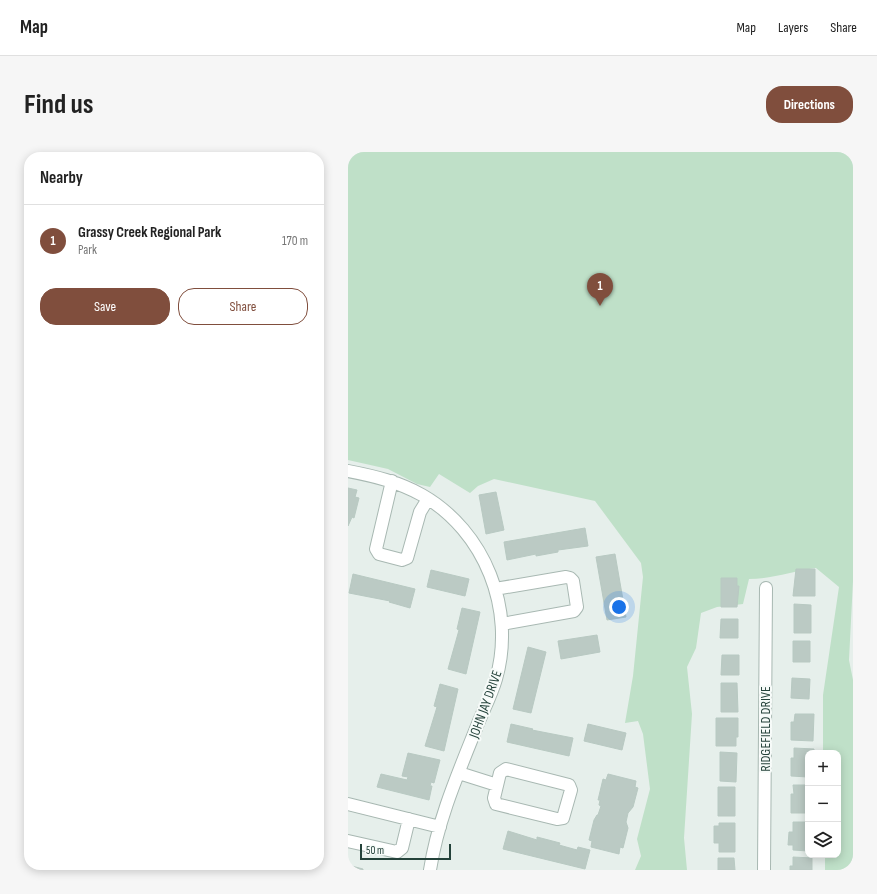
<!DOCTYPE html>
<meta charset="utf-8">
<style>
:root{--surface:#fff;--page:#f6f6f6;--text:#222;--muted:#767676;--line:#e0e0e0;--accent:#804e3d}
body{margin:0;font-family:"Sofia Sans Condensed",sans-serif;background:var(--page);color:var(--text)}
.controls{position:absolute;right:12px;bottom:12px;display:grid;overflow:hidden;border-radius:8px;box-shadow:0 2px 10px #0003}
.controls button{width:36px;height:36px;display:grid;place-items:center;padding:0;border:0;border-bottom:1px solid var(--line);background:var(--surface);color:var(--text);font:20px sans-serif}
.scale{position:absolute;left:12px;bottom:10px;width:91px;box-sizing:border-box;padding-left:4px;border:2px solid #24423a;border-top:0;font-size:11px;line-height:14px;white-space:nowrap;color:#24423a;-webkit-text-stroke:3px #f7fbf9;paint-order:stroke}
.you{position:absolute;left:271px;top:455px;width:14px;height:14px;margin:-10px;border:3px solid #fff;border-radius:50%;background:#1a73e8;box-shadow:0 0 0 6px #1a73e833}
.badge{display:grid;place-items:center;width:26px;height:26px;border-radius:50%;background:var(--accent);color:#fff;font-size:13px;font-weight:700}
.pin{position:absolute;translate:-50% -33px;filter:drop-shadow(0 1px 2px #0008)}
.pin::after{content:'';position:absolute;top:21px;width:14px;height:12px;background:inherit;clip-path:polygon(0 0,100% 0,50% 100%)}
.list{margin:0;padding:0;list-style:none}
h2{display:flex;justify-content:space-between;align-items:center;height:52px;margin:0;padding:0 16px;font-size:17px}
h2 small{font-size:13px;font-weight:400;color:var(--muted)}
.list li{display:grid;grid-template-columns:26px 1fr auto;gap:12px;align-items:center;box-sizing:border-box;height:72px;padding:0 16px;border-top:1px solid var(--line)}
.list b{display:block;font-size:15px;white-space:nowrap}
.list p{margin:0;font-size:13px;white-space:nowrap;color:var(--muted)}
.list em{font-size:13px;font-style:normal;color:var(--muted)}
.actions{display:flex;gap:8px;padding:12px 16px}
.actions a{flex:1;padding:9px 0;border:1px solid var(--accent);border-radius:16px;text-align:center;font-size:14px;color:var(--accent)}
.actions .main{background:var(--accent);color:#fff}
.icon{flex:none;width:22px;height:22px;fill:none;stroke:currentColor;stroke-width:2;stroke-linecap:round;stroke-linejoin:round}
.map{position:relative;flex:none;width:505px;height:718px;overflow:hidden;border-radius:16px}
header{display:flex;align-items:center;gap:24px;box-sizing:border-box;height:56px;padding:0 20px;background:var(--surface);border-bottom:1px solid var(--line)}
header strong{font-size:19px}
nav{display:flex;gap:22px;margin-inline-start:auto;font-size:14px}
.intro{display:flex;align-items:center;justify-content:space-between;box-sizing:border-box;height:96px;padding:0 24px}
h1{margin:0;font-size:28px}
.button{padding:10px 18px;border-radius:16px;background:var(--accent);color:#fff;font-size:14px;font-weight:700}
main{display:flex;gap:24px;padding:0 24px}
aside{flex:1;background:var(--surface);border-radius:16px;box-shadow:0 2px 10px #0003}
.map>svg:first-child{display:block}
.green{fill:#bfe0c8}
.building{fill:#bbcac4;stroke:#b8c9c2}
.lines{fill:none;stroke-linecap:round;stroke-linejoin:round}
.minor-casing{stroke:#a8b8b2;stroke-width:14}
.minor{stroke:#fff;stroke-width:12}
.labels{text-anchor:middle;stroke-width:4;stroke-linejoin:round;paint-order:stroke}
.street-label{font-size:14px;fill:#24423a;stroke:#f7fbf9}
</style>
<header>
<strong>Map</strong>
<nav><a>Map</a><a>Layers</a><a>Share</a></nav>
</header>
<div class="intro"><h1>Find us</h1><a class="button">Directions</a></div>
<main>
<aside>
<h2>Nearby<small></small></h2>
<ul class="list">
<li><span class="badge">1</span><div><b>Grassy Creek Regional Park</b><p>Park</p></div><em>170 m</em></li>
</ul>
<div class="actions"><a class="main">Save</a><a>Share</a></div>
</aside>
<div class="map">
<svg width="505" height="718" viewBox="0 0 505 718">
<rect width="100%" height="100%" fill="#e6efeb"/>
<path class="green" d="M0,0h505v429l-4,79 4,20v190h-28v-15h13v-102h-15v-58l16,-108 -23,-19c-23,3 -44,11 -67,11l-6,25 -26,3 -16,6 -5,35 -9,19 5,47 -8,124 3,32h-52l6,-14 -4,-17 13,-50 -7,-55 -5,-13 -13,2 8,-47 10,-99 -2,-14 -46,-62 -101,-22 -16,7 -8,7 -31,-19 -9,13 -13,-3 -29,-15 -40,-9z"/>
<path class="building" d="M0,336l9,2 -2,7 4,1 -5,20 -2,-1 -4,9z
M148,340l8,38 -18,4 -7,-39z
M237,376l3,18 -30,4v2l-22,4v-2l-29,6 -3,-18z
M267,402l11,63 -19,3 -11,-63z
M448,417h19v27h-22z
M83,418l38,9 -4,17 -38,-9z
M5,422l62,15 -5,19 -21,-6 1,-1 -41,-8z
M373,426h16v8h2l-2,21h-16z
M446,452l17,1v28h-17z
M114,456l18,4 -14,62 -18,-5 11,-39 -2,-1z
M373,467h17v19h-18z
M249,483l3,17 -39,7 -3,-18z
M445,489h17v21h-17z
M180,495l18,5 -15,61 -18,-4z
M374,503h17v20h-18z
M444,526l18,1 -1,20 -18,-1z
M373,531h16l1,29h-17z
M92,532l18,5 -14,62 -19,-5 12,-39 -3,-1z
M447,562h19l-1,27 -22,-1v-18h3z
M368,566h22v19h-2v9h-20z
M163,572l22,5 -1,1 41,8 -4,18 -62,-14z
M240,572l38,9 -4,17 -38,-9z
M446,596l20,1v4h-6v24l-17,-1v-18h3z
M372,600l17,1 -1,29 -16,-1z
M60,601l32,7 -6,23 -3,-1 -1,4h2l-3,14 -52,-13 4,-13 26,6 1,-3 -6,-1z
M260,622l28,7 -1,6 3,1 -5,19 -5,6 -2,9 2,6 -5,20 -3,-1 -1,7 -28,-7 1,-6 -3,-1 5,-20 3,-5h1l3,-9 -2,-1 1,-5h-2l5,-21 3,1z
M445,633h15v28h-17v-19h3z
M370,635h17v29h-17z
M445,670h15v29l-15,-1v-5h-5l1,-13h4z
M371,671h16v29h-16v-9h-5v-17h5z
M160,679l29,9v-3l23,6 -1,2 18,5 1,-3 12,3 -5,19 -82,-20z
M445,705l19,1v12h-22v-4h3z
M370,706h16l1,12h-17z
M0,713l15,4v1h-15z"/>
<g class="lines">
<g class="minor-casing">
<path id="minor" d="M0,319c26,5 51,11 74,24 63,36 94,115 74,184 -4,14 -11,28 -17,42 -19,48 -41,97 -49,149
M44,329l-16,68 3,5 23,6 5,-2 13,-46 8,-13
M147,437l71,-12 4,1 3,3 4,26 -3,4 -72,13
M158,617l63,16 2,5 -8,28 -6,1 -61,-15 -2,-6 6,-25z
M111,621l38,12
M0,652l92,23
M0,689l49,11 5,-4 7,-29
M416,718l2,-282"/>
</g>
<use href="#minor" class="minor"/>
</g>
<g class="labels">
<g class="street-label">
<text transform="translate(137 552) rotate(-70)" y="5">JOHN JAY DRIVE</text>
<text transform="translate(417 577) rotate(-90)" y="5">RIDGEFIELD DRIVE</text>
</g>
</g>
</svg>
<div class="controls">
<button>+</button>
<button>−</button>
<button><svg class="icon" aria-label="layers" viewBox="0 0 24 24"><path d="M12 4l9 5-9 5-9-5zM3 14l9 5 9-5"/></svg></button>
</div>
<div class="scale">50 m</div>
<div class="you"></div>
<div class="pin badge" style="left:252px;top:154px">1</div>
</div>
</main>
